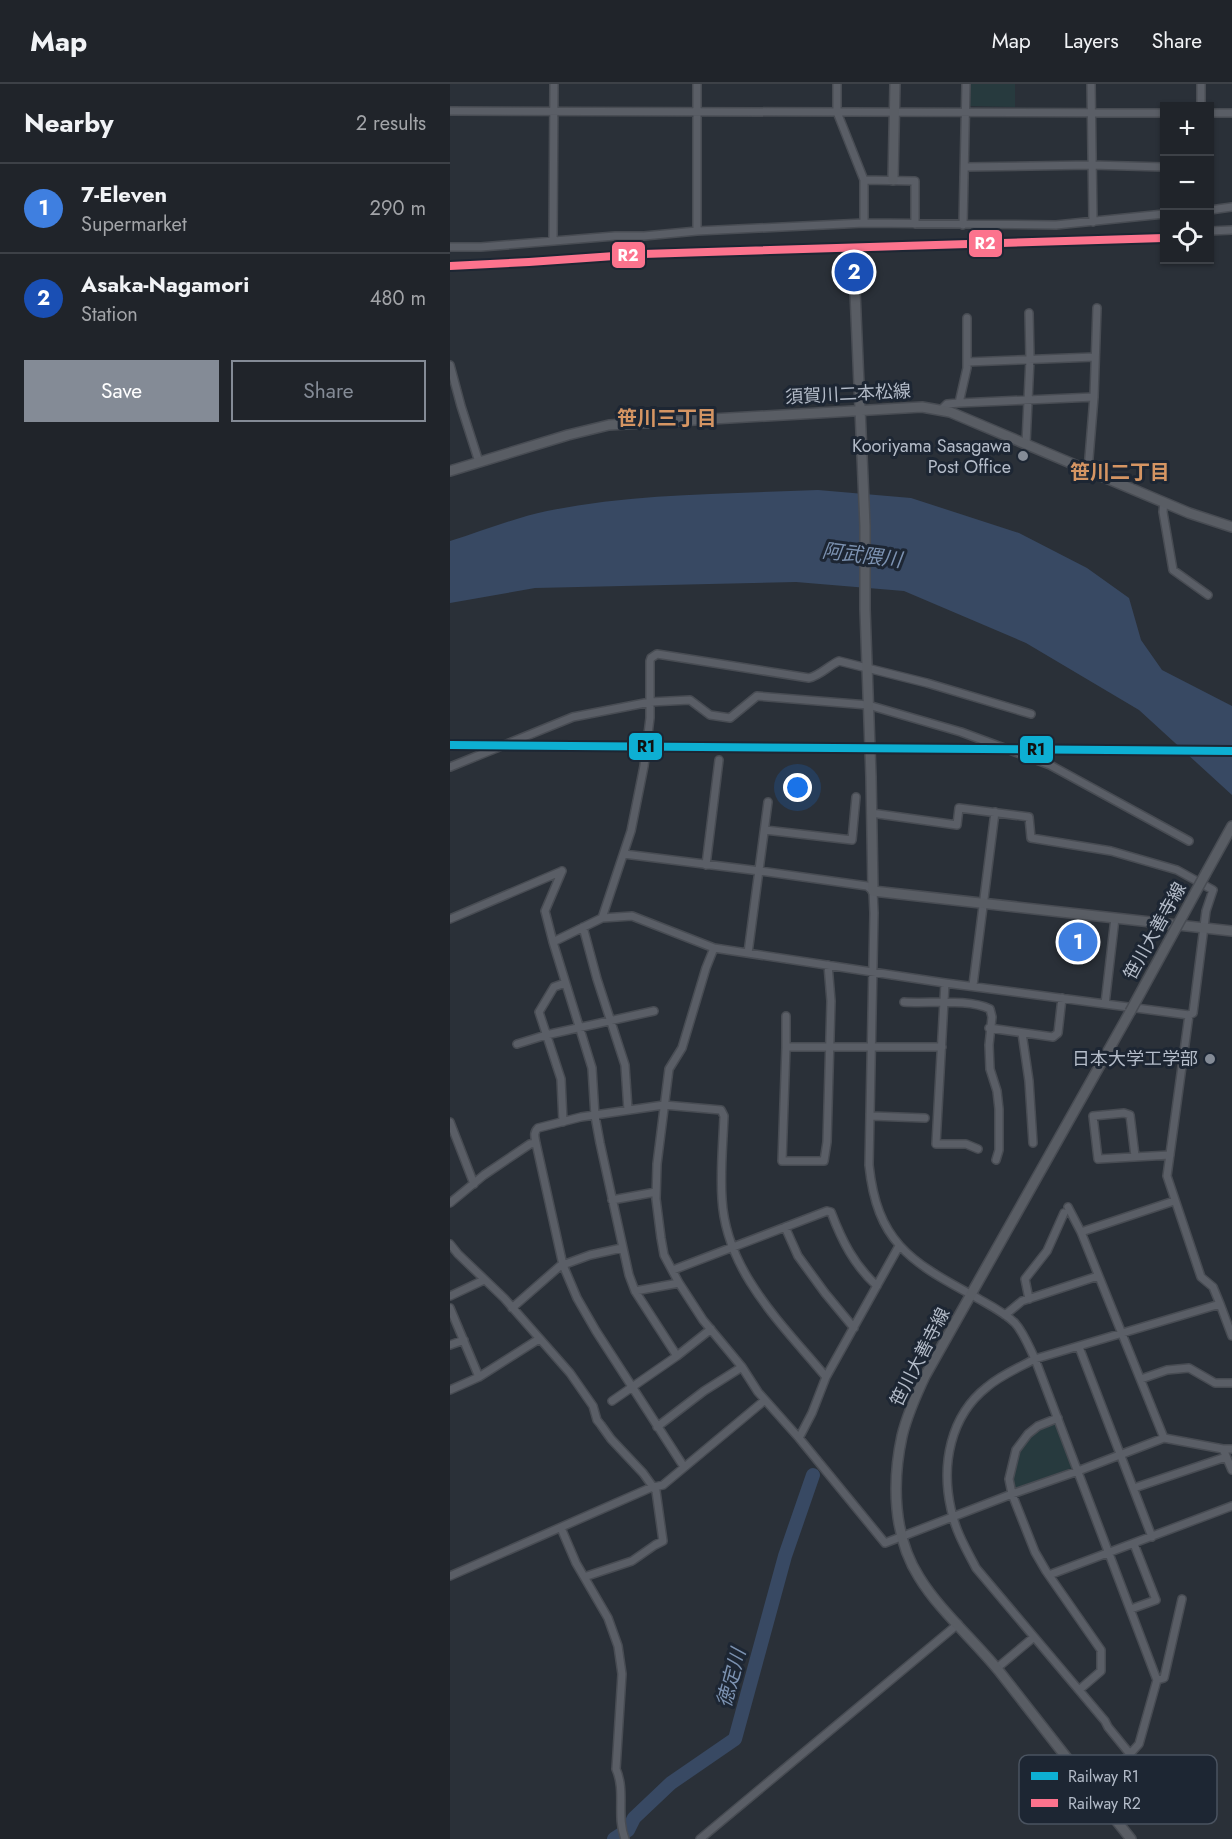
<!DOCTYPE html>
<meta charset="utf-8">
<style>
:root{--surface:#20242a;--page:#282c32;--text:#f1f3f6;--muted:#a2a4a8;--line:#3d4147;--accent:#848b96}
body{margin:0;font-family:Jost,"Noto Sans JP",sans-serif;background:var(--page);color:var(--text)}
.controls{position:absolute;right:18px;top:18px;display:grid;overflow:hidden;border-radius:0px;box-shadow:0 2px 4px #0004}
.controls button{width:54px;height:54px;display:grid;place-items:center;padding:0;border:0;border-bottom:2px solid var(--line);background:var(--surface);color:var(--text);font:30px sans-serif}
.you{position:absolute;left:348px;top:704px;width:21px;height:21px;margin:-15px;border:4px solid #fff;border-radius:50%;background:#1a73e8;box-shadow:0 0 0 9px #1a73e833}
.badge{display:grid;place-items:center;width:39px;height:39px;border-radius:50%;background:var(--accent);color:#fff;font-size:20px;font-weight:700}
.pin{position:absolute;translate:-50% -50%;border:3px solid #fff;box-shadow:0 2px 6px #0006}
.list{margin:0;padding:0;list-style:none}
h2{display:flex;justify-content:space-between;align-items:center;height:78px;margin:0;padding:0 24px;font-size:26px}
h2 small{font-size:20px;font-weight:400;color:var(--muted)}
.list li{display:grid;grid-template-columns:39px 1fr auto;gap:18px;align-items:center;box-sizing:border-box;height:90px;padding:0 24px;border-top:2px solid var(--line)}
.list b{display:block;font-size:22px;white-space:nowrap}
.list p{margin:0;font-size:20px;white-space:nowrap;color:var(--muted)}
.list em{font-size:20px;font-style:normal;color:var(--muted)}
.actions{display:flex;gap:12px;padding:18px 24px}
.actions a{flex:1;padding:14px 0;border:2px solid var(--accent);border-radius:0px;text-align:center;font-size:21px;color:var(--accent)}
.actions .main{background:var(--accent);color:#fff}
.icon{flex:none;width:33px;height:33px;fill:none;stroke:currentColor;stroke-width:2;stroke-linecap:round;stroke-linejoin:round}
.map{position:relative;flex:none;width:782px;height:1755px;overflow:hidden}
header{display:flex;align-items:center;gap:36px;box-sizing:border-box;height:84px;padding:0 30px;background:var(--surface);border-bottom:2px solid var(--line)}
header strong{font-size:28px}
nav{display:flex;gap:33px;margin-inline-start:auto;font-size:21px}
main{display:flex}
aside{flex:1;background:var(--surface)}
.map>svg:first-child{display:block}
.green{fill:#273a3e}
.water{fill:#384963}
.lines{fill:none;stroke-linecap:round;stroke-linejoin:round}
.river{stroke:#384963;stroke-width:14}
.street-casing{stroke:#484c53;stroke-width:10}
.secondary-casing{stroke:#484c53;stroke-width:12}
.street{stroke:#5a5e66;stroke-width:7}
.secondary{stroke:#595d64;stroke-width:9}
.secondary-bridge-casing{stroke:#484c53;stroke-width:12;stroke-linecap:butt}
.secondary-bridge{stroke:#595d64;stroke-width:9}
.rail-1-casing{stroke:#1d2633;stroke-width:12}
.rail-2-casing{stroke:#1d2633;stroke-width:12}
.rail-1{stroke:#0dafd3;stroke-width:8}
.rail-2{stroke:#fc738d;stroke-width:8}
.poi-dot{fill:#848b96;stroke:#1d2633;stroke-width:2}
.labels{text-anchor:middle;stroke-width:6;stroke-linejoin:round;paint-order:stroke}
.street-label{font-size:18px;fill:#b4bcc9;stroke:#1d2633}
.poi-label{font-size:18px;fill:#b4bcc9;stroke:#1d2633;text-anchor:end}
.neighbourhood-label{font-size:20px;font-weight:bold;fill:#d59563;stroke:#1d2633}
.water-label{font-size:20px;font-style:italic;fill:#7c92b1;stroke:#1d2633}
.key{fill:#1d2633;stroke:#4a5360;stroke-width:1.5}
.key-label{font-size:16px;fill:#b4bcc9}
.line-badge{stroke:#1d2633;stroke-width:2}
.badge-label{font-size:16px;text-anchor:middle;font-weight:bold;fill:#fff}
.pale-badge-label{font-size:16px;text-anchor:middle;font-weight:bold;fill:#111}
</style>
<header>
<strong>Map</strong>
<nav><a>Map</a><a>Layers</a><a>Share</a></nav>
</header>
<main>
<aside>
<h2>Nearby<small>2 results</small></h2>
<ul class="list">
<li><span class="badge" style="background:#3f7fe0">1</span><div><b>7-Eleven</b><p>Supermarket</p></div><em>290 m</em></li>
<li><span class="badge" style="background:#1a4fb4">2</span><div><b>Asaka-Nagamori</b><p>Station</p></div><em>480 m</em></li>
</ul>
<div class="actions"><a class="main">Save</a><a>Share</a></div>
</aside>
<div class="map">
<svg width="782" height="1755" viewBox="0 0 782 1755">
<rect width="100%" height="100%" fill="#2a3038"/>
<path class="green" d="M521,0h44v23l-45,-1z
M606,1339l16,45 -58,21c-3,-33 8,-57 42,-66z"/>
<path class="water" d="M368,406l93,8 108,35 68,35 42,30 12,42 21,30 70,36v89l-93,-85 -113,-67 -122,-52 -108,-9 -261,6 -85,15v-62c32,-10 64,-23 97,-30 88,-18 181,-17 271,-21z"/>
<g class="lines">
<path class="river" d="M164,1755l14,-9 6,-12 37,-35 64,-44 50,-183 28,-81"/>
<g class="street-casing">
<path id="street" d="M387,0v28l27,68
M641,0l2,138
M751,0v22
M0,27l714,2
M760,29h22
M515,83l126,-2 73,2
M760,126l22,-3
M414,139v-43l51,1v43
M513,141l3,-141
M247,147v-147
M760,147l22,-1
M103,156l1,-156
M0,163h31l134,-11h29l53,-5 167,-8 192,2 108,-11
M517,278l128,-5
M0,281l11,41 18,56
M509,319l8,-35v-50
M492,325l5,-5 12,-1 135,-6
M576,359l4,-84 -1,-46
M638,386l6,-73 3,-89
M714,418l-1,10 10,58 35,25
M0,683l123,-50 77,-15 40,-2 20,15 20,3 27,-22 111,9 93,27 89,33 139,76
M421,729l86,12 2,-17 70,9 2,21 80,13 66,19 36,20 -7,21 -13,102 -4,2 -22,161 34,101 12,10 7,17 -185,55c-17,9 -34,16 -48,28 -37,29 -46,78 -36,122 4,21 15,40 25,59l129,153 3,6 22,27 -32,27 -6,10
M315,746l87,10 4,-43
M174,770l136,17 107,15 6,5 1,22 -5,252c8,76 40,96 103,130 15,9 31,16 43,28 9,10 14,24 20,36l122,321 -18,64 -9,10
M256,781l13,-105
M152,834l29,-87 13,-65 6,-48v-57l1,-3 6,-4 152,24c12,-3 19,-12 30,-17l88,22 104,31
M0,835l112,-48
M133,843l14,52 28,86 3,45
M103,858l-8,-31 17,-40
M298,869l20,-151
M495,899l-9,161h30l12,5
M523,901l22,-173
M454,918c24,2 64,-4 86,7l2,8 -3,28 1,24 7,22 2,18v41l-3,10
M655,920l10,-86
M336,932v31h156
M539,944l64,9 5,-4 4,-35
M572,949l7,48 4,62
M67,960l29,-9 108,-24
M336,963l-4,114h42l3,-19 4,-141 -3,-36
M421,1032l54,2
M0,1038l24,62
M113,1038l-2,-43 -22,-67 15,-25 11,-4
M685,1072l-5,-41 -6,-2 -31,3 5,43 72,-4
M162,1116l44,-8
M0,1119l34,-28 46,-31 6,-1
M618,1123l13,25 83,206 59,11 9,21
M335,1143l13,29 27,37 29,35
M631,1148l93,-31
M0,1160l8,10 46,44 66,75 23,33 4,14 4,5 10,14 32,34 13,18 7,50 -8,4 -23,16 -48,16
M223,1186l154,-59 4,1c11,29 23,53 46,74
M229,1199l24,37 39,47 16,25 41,46 86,105 127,-49 66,-23 86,-33
M185,1207l44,-8 -15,-28 -3,-17 -5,-39 1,-35 12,-95 13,-21 24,-80 8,-20
M0,1212l34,-16
M579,1215l-4,-20 22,-28 17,-38
M770,1220l12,32
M0,1224l29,69
M62,1224l48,-42 30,-11 32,-7
M555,1231l17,-14 76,-25
M0,1261l14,-5
M629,1263l73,190
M227,1272l-42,-65 -6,-16 -29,-132 -5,-27 -3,-48 -39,-126 49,-24 30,-2 82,32 231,35 244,32
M691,1295l26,-9 22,-2 26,15h17
M0,1306l29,-13 60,-38
M162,1317l65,-45 34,-27
M608,1334l-20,8 -10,8 -12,16 -7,29 3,15 23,58 11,19 55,79v21l-22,19
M207,1343l47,-36 38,-24
M349,1354l13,-25 14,-36
M773,1365h9
M234,1383l-88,-136 -19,-33 -14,-33 -27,-122c-1,-6 -3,-10 2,-15l43,-11 83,-12 57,5 3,6c-1,27 -4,55 -2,83 4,73 60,125 104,178l73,-131
M684,1404l92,-31
M111,1444l15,35 32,55 10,28 4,28 -6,95c10,22 0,47 9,70
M599,1491l183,-69
M0,1492l200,-88 13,-3 102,-85
M681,1525l25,-9 -22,-56
M547,1584l37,-31
M707,1596l7,-2 18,-79
M250,1755l258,-215"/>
</g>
<g class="secondary-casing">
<path id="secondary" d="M443,96l2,-96
M405,207l10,235v83l6,168 2,114 359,40
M0,387l118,-36 41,-10 313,-18 28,5 239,101 43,14
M756,789l26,-47
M680,928l-205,364c-9,19 -18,39 -23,60 -10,46 -9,100 17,141 20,33 55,63 80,94 44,56 87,112 132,168"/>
</g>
<use href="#street" class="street"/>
<use href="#secondary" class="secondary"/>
<g class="secondary-bridge-casing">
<path id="secondary-bridge" d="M680,928l76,-139"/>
</g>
<use href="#secondary-bridge" class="secondary-bridge"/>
<g class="rail-1-casing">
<path id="rail-1" d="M0,661l782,6"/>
</g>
<g class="rail-2-casing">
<path id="rail-2" d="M0,182l79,-4 114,-8 521,-16"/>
</g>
<use href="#rail-1" class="rail-1"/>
<use href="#rail-2" class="rail-2"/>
</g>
<g class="poi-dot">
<circle cx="573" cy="372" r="6"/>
<circle cx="760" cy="975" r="6"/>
</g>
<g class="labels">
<g class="street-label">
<text transform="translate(398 310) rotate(-3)" y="6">須賀川二本松線</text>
<text transform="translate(705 847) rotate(-61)" y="6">笹川大善寺線</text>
<text transform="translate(470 1273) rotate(-63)" y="6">笹川大善寺線</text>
</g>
<g class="poi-label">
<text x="561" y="368">Kooriyama Sasagawa<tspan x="561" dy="21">Post Office</tspan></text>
<text x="748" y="981">日本大学工学部</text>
</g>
<g class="neighbourhood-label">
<text x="217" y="341">笹川三丁目</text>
<text x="670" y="395">笹川二丁目</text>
</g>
<g class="water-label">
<text transform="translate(412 471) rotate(7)" y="7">阿武隈川</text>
<text transform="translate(281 1594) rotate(-75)" y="7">徳定川</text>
</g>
</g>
<rect x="569" y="1671" width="198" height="69" rx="9" class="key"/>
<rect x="581" y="1688" width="27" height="8" fill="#0dafd3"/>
<rect x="581" y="1715" width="27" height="8" fill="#fc738d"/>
<g class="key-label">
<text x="618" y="1698">Railway R1</text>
<text x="618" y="1725">Railway R2</text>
</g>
<g class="line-badge">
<rect x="518" y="145" width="35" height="29" rx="6" fill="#fc738d"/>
<rect x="161" y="157" width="35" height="28" rx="6" fill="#fc738d"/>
<rect x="178" y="648" width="35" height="29" rx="6" fill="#0dafd3"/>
<rect x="569" y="651" width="35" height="29" rx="6" fill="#0dafd3"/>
</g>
<g class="badge-label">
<text x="535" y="165">R2</text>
<text x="178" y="177">R2</text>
</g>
<g class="pale-badge-label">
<text x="196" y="668">R1</text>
<text x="586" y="671">R1</text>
</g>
</svg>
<div class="controls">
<button>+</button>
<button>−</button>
<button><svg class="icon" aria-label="locate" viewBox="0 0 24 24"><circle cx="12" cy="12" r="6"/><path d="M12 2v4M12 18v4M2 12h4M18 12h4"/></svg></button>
</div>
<div class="you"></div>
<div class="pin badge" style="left:628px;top:858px;background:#3f7fe0">1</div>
<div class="pin badge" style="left:404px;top:188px;background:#1a4fb4">2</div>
</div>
</main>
